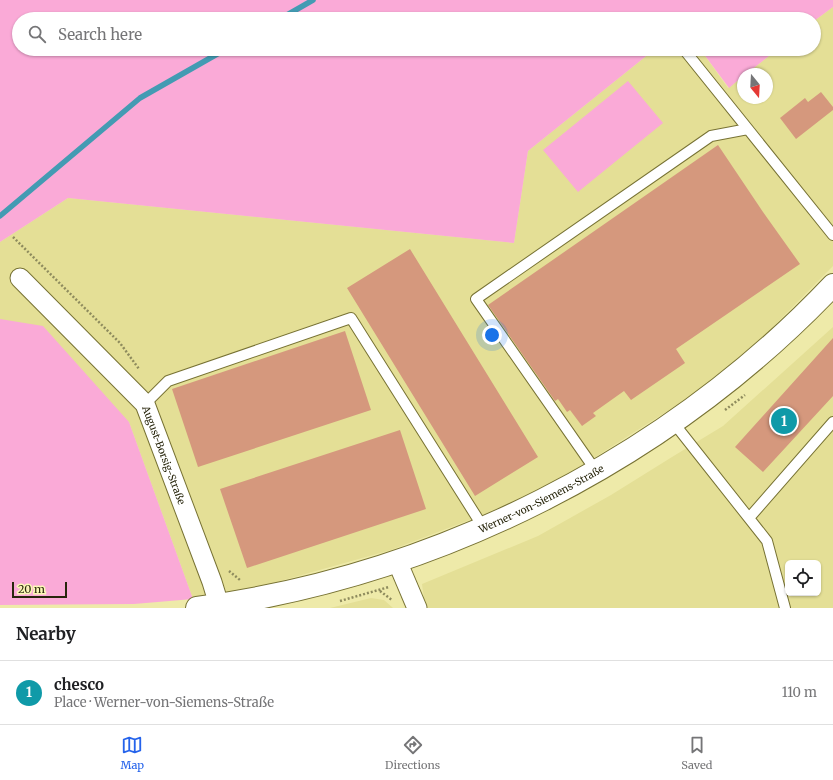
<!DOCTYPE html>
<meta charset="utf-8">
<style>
:root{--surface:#fff;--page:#f6f6f6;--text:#202124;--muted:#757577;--line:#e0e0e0;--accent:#2563eb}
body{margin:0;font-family:Merriweather,serif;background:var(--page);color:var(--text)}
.controls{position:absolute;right:12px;bottom:12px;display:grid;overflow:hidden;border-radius:6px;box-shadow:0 1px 3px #0004}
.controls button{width:36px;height:36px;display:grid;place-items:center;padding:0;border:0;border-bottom:1px solid var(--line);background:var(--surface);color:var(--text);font:20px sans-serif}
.compass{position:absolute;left:737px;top:68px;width:36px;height:36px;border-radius:50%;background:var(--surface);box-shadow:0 1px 3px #0004;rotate:162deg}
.scale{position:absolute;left:12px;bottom:10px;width:55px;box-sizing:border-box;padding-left:4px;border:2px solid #28260c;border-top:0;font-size:11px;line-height:14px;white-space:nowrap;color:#28260c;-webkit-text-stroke:3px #fbf8b6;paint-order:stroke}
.you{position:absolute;left:492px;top:335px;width:14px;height:14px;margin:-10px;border:3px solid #fff;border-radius:50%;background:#1a73e8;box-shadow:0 0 0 6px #1a73e833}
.badge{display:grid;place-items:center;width:26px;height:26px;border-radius:50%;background:var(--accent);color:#fff;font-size:13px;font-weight:700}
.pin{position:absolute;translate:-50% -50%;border:2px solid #fff;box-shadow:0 1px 4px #0006}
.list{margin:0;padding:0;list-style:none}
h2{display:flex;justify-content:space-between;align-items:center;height:52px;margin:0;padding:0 16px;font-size:17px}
h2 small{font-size:13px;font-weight:400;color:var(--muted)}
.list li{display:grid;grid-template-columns:26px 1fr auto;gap:12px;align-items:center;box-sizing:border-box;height:64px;padding:0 16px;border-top:1px solid var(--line)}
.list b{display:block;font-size:15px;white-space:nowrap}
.list p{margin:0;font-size:13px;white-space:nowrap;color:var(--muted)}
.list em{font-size:13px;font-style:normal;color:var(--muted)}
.icon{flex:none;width:22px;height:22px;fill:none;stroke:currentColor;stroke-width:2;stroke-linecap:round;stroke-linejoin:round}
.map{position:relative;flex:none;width:833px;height:608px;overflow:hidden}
.search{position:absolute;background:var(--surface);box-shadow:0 1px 3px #0004;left:12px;right:12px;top:12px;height:44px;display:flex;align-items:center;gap:10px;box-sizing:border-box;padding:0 14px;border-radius:22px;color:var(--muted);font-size:15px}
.sheet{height:116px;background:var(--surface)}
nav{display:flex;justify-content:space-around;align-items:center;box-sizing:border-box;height:56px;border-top:1px solid var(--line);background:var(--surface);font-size:11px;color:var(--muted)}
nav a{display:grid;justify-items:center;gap:2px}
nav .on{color:var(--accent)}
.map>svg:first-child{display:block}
.built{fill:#e4df96;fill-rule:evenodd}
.green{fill:#faaad7}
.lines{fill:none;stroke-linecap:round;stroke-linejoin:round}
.stream{stroke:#439bb3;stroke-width:5.5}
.building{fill:#d5987d}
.lane-casing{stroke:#777234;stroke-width:12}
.street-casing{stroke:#777234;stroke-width:21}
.secondary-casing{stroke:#777234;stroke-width:24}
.path{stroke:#8e8b5d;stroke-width:2.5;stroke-dasharray:2 2;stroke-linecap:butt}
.lane{stroke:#fff;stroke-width:10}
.street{stroke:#fff;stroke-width:19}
.secondary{stroke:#fff;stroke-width:22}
.labels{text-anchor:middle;stroke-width:4;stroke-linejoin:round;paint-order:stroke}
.street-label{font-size:10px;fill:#28260c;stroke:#fbf8b6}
</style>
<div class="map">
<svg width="833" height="608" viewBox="0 0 833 608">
<rect width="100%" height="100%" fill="#eeeaa9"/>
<path class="built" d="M833,7v259l-66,67 -61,53 -40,26 -110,70 -76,34 -89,34 -132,37 -66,12 -64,-177 -129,-103v-77l68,-44 446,45 14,-92 127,-102h45l28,39 15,-12v22h24v-24h-21l32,-25h36v-28z
M833,327v281h-405l-4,-9 -2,-15 116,-48 73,-41 61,-38 51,-31zM788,563h30v30h-30z
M371,598l13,2 9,8h-63z"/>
<path class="green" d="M0,0h833v7l-19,14v-2h-795v30h636l-127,102 -14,92 -446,-45 -68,44z
M700,49h78l-32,25h-3v2l-14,12z
M628,81l35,42 -85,69 -35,-42z
M0,319l43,7 86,96 64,177 -59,5 -134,1z"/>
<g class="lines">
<path class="stream" d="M280,19l33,-19
M0,216l140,-118 86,-49"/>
</g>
<path class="building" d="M821,92l12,15v3l-37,29 -16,-21 25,-20 3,4z
M718,145l45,67 37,52 -124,85 9,14 -54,37 -7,-9 -31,22 3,3 -14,10 -12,-16 -3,2 -9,-13 -3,2 -67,-96z
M410,249l128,208 -63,39 -128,-208z
M345,331l26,79 -173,57 -26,-78z
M833,338v58l-70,76 -28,-25z
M400,430l26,79 -179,59 -27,-79z"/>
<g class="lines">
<g class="lane-casing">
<path id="lane" d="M686,52l147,183
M145,404l23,-23 183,-63 132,209
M673,422l94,119 18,67
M596,471l-120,-172 235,-163 37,-7
M749,518l84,-96"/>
</g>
<g class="street-casing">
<g id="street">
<path id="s1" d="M20,278l125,126 67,178 7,23"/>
<path d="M397,561l20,47"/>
</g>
</g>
<g class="secondary-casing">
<g id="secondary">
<path id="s2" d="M197,608c239,-32 470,-148 636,-323"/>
</g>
</g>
<path class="path" d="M13,237l107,106 19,26
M725,410l20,-15
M229,571l11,9
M380,591l12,9
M340,601l49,-14"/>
<use href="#lane" class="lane"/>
<use href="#street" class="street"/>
<use href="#secondary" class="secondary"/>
</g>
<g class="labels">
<g class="street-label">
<text dy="4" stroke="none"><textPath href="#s1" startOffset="232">August-Borsig-Straße</textPath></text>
<text dy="4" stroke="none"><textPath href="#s2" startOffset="363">Werner-von-Siemens-Straße</textPath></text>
</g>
</g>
</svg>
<div class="controls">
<button><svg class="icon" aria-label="locate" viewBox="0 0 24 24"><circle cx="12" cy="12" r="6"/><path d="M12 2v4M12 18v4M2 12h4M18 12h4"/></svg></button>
</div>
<svg class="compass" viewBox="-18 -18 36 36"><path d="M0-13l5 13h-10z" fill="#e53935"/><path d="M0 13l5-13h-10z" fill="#757577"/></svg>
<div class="scale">20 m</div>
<div class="you"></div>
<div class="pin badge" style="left:784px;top:421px;background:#0f9aa8">1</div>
<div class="search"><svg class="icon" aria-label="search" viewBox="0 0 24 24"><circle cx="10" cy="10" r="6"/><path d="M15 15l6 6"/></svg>Search here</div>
</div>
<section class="sheet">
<h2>Nearby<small></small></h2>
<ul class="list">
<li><span class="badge" style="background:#0f9aa8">1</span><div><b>chesco</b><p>Place · Werner-von-Siemens-Straße</p></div><em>110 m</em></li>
</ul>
</section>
<nav>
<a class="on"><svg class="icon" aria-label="map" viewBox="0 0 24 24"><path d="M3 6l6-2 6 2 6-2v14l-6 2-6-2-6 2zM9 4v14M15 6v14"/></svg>Map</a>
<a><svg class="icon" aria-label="directions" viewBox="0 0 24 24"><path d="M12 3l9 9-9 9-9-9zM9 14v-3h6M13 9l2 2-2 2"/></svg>Directions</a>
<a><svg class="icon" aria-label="saved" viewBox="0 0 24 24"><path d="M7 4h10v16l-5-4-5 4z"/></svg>Saved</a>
</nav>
